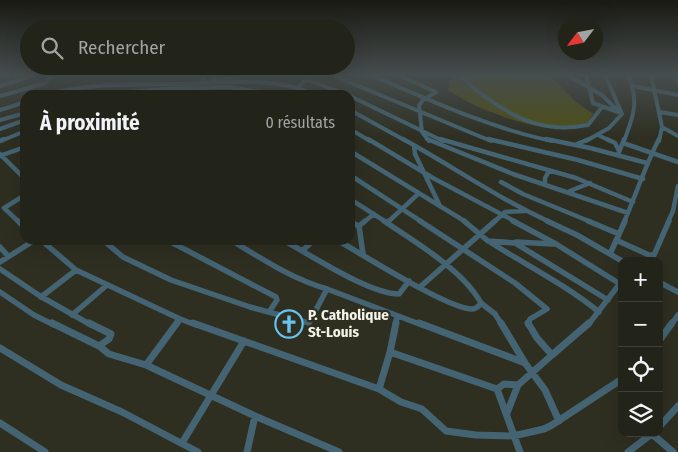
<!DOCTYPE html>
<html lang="fr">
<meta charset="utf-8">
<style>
:root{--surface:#222319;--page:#2e2f26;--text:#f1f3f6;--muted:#a2a4a2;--line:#3f4038}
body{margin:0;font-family:"Fira Sans Condensed",sans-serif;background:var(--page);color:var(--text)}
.controls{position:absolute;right:15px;bottom:15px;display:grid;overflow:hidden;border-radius:10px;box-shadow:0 5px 20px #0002}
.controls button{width:45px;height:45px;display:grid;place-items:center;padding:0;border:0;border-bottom:1px solid var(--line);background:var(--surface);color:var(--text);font:25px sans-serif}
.compass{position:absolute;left:558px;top:15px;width:45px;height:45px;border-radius:50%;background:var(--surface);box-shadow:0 5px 20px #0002;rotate:238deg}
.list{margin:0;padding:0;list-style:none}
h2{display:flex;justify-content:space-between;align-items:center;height:65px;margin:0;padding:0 20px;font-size:21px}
h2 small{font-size:16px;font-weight:400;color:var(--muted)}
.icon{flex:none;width:28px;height:28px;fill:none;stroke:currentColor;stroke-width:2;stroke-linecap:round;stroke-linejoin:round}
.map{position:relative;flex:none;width:678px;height:452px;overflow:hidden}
.search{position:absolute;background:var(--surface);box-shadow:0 5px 20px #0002;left:20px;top:20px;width:335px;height:55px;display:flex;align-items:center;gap:12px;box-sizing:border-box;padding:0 18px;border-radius:28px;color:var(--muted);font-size:19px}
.panel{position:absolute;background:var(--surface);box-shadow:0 5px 20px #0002;left:20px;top:90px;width:335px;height:155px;border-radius:15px}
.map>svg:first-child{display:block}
.green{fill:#4e4f11}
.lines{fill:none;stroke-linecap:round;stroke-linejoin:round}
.minor-far3{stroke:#446473;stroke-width:4}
.minor-far2{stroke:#446473;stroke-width:4.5}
.minor-far1{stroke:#446473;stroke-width:5.5}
.minor{stroke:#446473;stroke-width:7}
.labels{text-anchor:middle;stroke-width:4.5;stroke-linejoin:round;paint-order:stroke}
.near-poi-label{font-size:15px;font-weight:bold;fill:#f2f2e9;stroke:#2e2f21;text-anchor:start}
</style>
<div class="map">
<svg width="678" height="452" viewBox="0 0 678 452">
<rect width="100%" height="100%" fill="#2e2f21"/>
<path class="green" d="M448,75h101l26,26 18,13 -7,11c-32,10 -74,-4 -105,-17 -11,-4 -22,-12 -34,-18l4,-5 -2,-3 5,-3z"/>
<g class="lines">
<path class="minor-far3" d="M137,75h29
M300,75l9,1
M311,75l-14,13 19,7
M332,75l159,66
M371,75c59,25 118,53 181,66
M398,75l38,17 -13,8 -4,5 3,27 7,9
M461,75c6,10 17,16 26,23 31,23 62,35 101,27l14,-18
M567,75l35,20 16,16
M586,75l7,28 25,9
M651,75l11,52 -3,14
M675,75l3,8
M212,79l38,-4
M305,79l43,16
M202,83l2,-8
M0,86l35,-11
M633,86l45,9
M208,92l24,3
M46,95c45,-13 90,-10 137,-11 39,-1 76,-6 114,4
M94,95l70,-6 64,-2 52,8
M190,95h7
M0,96l46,-13 2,-5 11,-3
M350,96l93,45
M0,110l25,-8
M350,110l56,31
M660,112l18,3
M0,120l25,-7
M662,127l16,9
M0,129l25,-9
M350,129l20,12
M598,135l12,6
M1,141l24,-10
M586,141l23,-13 13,-14 -17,-39
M624,141c10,-26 15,-40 4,-66"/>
<path class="minor-far2" d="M368,139l65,39 83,44
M403,139c49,27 96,60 147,83
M427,139l86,35 115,39
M440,139l136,39 57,24
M488,139l90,21 65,19
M546,139l44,9 57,15
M607,139l8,4 4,8
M0,141l4,-2
M623,143l55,19
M577,144l12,-5
M414,146l1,8 25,52
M350,151l116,71
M0,154l25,25
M618,155l6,-16
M0,156l25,-9
M350,175l72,47
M501,182l22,12 68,28
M545,184v-6l4,-7
M570,191l20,-8
M350,199l36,23
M19,222l-15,-14 21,-13
M364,222l10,-8
M388,222l30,-28
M494,222l11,-10 20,-1
M624,222c12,-27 21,-56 35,-83
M668,222l5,-11 5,-25"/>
<path class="minor-far1" d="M18,221l7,7
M420,221l95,62 32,26 -17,10 -2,6
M464,221l24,20 27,2 93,57
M513,221l43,23 64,40
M547,221l30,14 45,26
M588,221l31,13
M350,222l9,4 4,28
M387,223l2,-2
M359,226l6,-5
M41,240l35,30 104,49 16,6
M103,240l20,17 48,23 79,27 59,16 18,-34 95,36
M167,240l109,57 1,3 -8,12
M231,240c31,19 61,39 96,49
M283,240c28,15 86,54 116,54l10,-13
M337,240c25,14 111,69 135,69 4,0 7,-3 9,-6 -18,-33 -66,-61 -97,-82
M616,240l33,15h5l15,-34
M490,242c36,23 76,43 109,70
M516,242l37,2
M0,247l8,9
M303,250l11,-10
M610,254l15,-33
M0,262l35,-22
M0,269l40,27 51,29
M659,282l19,10
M420,287l75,-66
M0,292l34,23 20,10
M41,297l35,-27
M481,303l14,11 7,11
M72,315l35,-30
M176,325l4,-6
M395,325l2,-8
M588,325l33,-43
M671,325l7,-10"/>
<path class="minor" d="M52,323l47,23 10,8 37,11 109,51 84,36
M89,323l22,11 -2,5 -10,7
M193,323l186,66 22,13 21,7 24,22 30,4 37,1 31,-7 8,-4 70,-46
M396,323l-6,29 107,37 7,-5 14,1
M419,323l106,40 20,27 14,31
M501,323l24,40
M659,341l13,-18
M0,348l61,37 61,27 76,40
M552,355l37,-32
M146,365l31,-42
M379,389l11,-37
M497,389l23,63
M507,413l11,-28 34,-30 -15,-17 -9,-15
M0,423l45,29
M659,427l19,-21
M652,434l21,18
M182,443l62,-102
M247,452l8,-36
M628,452l25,-19"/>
</g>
<linearGradient id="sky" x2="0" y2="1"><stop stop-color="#191a12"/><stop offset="0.54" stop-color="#464d4e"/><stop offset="1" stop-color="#464d4e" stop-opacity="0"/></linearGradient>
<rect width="678" height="138" fill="url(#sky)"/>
<defs>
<g id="church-ring" transform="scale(1.4375)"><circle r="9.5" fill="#2e2f21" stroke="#67c4f0" stroke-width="1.5"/><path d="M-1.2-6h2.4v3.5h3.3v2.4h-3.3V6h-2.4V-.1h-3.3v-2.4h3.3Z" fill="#67c4f0"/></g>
</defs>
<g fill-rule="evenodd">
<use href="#church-ring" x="289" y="324"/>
</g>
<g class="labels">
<g class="near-poi-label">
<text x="308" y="320">P. Catholique<tspan x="308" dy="17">St-Louis</tspan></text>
</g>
</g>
</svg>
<div class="controls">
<button>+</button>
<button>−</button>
<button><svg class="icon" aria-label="locate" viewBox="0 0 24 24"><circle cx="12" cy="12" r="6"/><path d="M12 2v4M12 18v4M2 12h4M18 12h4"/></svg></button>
<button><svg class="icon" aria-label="layers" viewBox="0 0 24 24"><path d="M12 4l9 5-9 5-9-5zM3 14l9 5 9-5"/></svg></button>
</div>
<svg class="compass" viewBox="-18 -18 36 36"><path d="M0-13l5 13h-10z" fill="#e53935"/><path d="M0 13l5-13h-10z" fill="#a2a4a2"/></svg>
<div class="search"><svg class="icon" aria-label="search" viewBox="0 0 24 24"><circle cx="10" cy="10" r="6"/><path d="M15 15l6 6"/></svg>Rechercher</div>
<section class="panel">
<h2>À proximité<small>0 résultats</small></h2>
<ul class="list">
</ul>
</section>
</div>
